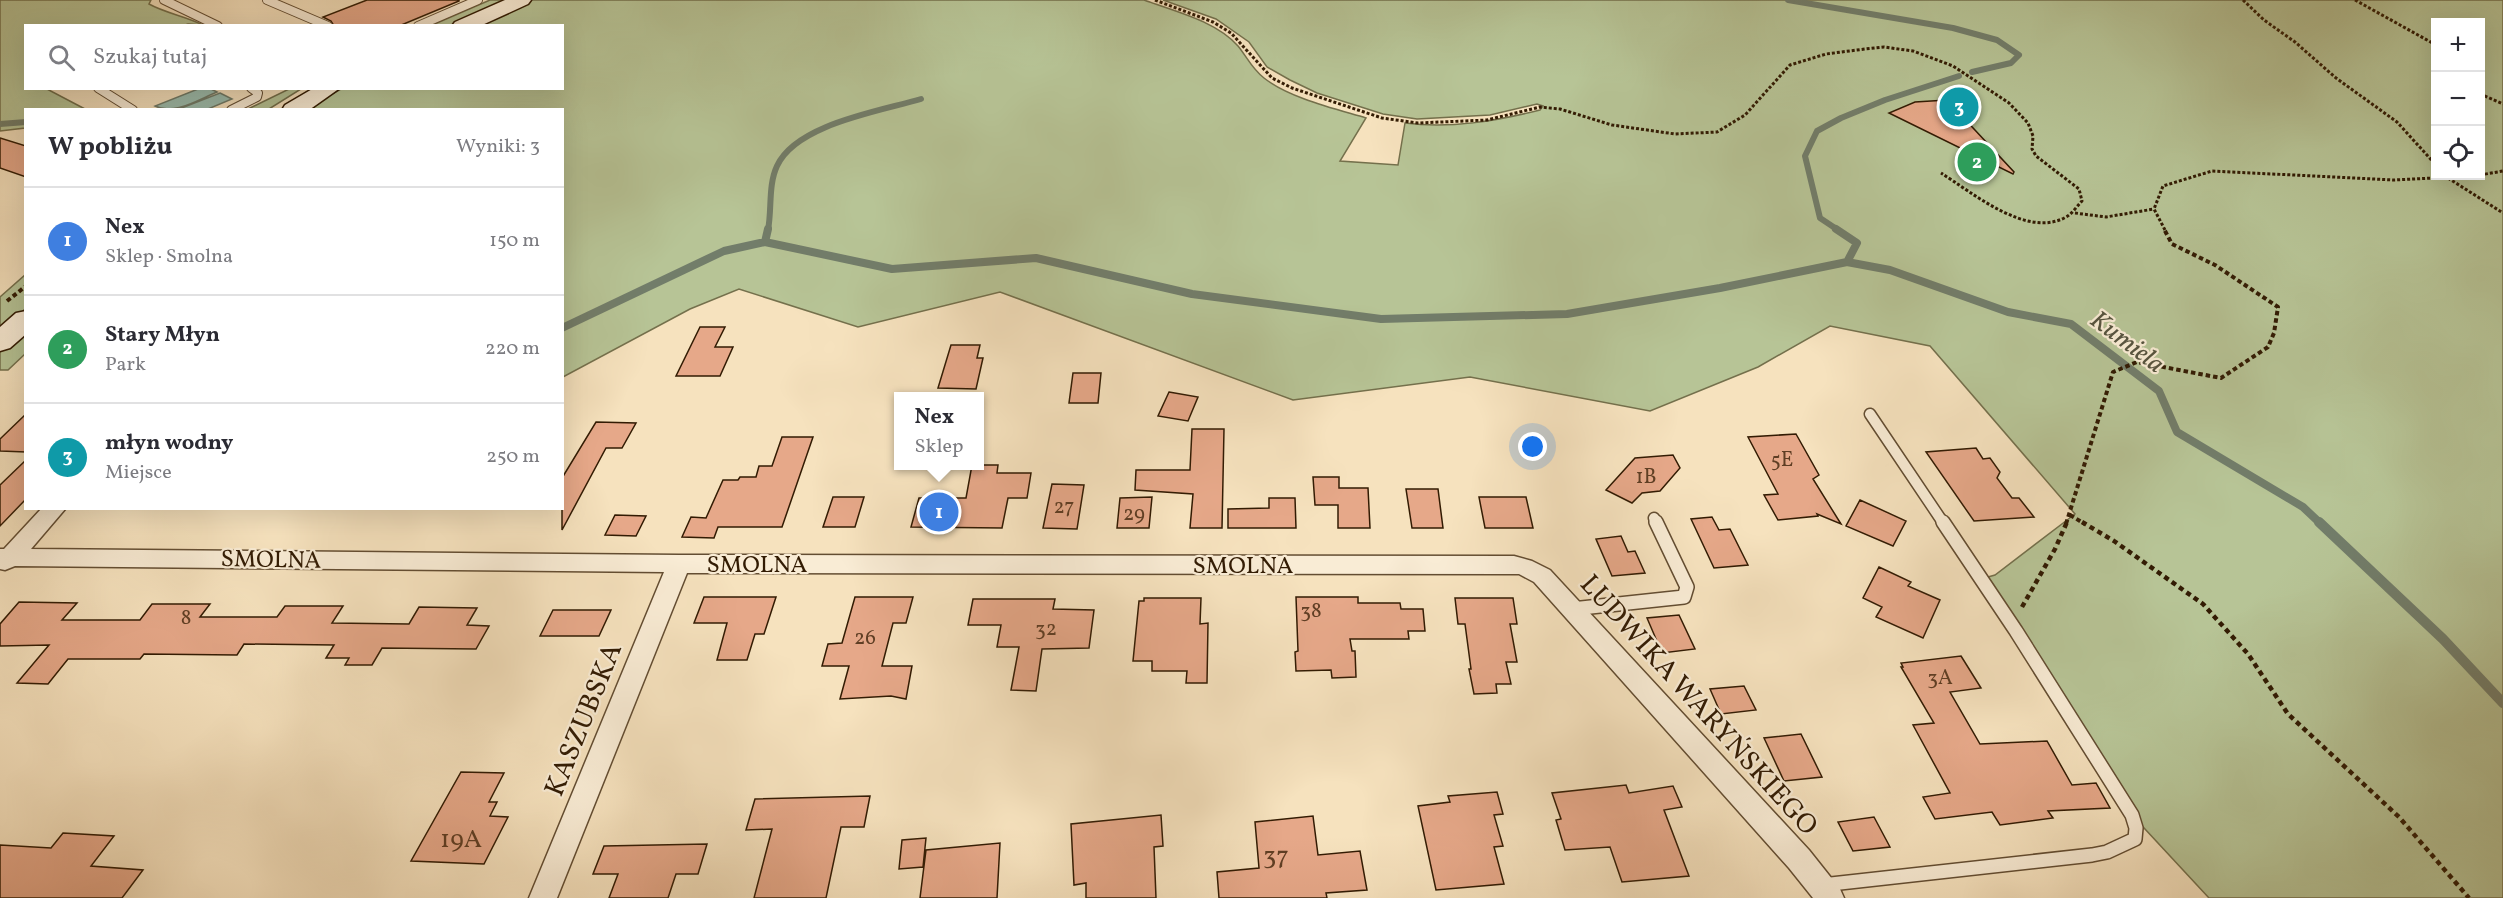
<!DOCTYPE html>
<html lang="pl">
<meta charset="utf-8">
<style>
:root{--surface:#fff;--page:#f7f7f7;--text:#2b2b33;--muted:#7c7c81;--line:#e1e1e2;--accent:#0b8043}
body{margin:0;font-family:Vollkorn,serif;background:var(--page);color:var(--text)}
.controls{position:absolute;right:18px;top:18px;display:grid;overflow:hidden;border-radius:0px;box-shadow:0 6px 24px #0002}
.controls button{width:54px;height:54px;display:grid;place-items:center;padding:0;border:0;border-bottom:2px solid var(--line);background:var(--surface);color:var(--text);font:30px sans-serif}
.you{position:absolute;left:1533px;top:447px;width:21px;height:21px;margin:-15px;border:4px solid #fff;border-radius:50%;background:#1a73e8;box-shadow:0 0 0 9px #1a73e833}
.badge{display:grid;place-items:center;width:39px;height:39px;border-radius:50%;background:var(--accent);color:#fff;font-size:20px;font-weight:700}
.pin{position:absolute;translate:-50% -50%;border:3px solid #fff;box-shadow:0 2px 6px #0006}
.popup{position:absolute;left:894px;top:392px;width:90px;height:78px;box-sizing:border-box;display:grid;place-content:center;border-radius:0px;background:var(--surface);filter:drop-shadow(0 2px 4px #0005);font-size:20px;white-space:nowrap;color:var(--muted)}
.popup b{font-size:22px;color:var(--text)}
.popup::after{content:'';position:absolute;left:50%;top:100%;margin-left:-12px;border:12px solid transparent;border-top-color:var(--surface)}
.list{margin:0;padding:0;list-style:none}
h2{display:flex;justify-content:space-between;align-items:center;height:78px;margin:0;padding:0 24px;font-size:26px}
h2 small{font-size:20px;font-weight:400;color:var(--muted)}
.list li{display:grid;grid-template-columns:39px 1fr auto;gap:18px;align-items:center;box-sizing:border-box;height:108px;padding:0 24px;border-top:2px solid var(--line)}
.list b{display:block;font-size:22px;white-space:nowrap}
.list p{margin:0;font-size:20px;white-space:nowrap;color:var(--muted)}
.list em{font-size:20px;font-style:normal;color:var(--muted)}
.icon{flex:none;width:33px;height:33px;fill:none;stroke:currentColor;stroke-width:2;stroke-linecap:round;stroke-linejoin:round}
.map{position:relative;flex:none;width:2503px;height:898px;overflow:hidden}
.search{position:absolute;background:var(--surface);box-shadow:0 6px 24px #0002;left:24px;top:24px;width:540px;height:66px;display:flex;align-items:center;gap:15px;box-sizing:border-box;padding:0 21px;border-radius:0px;color:var(--muted);font-size:22px}
.panel{position:absolute;background:var(--surface);box-shadow:0 6px 24px #0002;left:24px;top:108px;width:540px;height:402px;border-radius:0px}
.map>svg:first-child{display:block}
.green{fill:#b7c496;stroke:#74704c;stroke-width:1.5;fill-rule:evenodd}
.water{fill:#9dbeaf;stroke:#727d6a;stroke-width:1.5}
.lines{fill:none;stroke-linecap:round;stroke-linejoin:round}
.stream-far2{stroke:#727d6a;stroke-width:6}
.stream-far1{stroke:#727d6a;stroke-width:8}
.stream{stroke:#727d6a;stroke-width:10}
.building{fill:#e6a889;stroke:#321b03;stroke-width:1.5}
.service-far2-casing{stroke:#634d32;stroke-width:10}
.service-far1-casing{stroke:#634d32;stroke-width:13}
.service-casing{stroke:#634d32;stroke-width:16}
.minor-casing{stroke:#634d32;stroke-width:3}
.secondary-casing{stroke:#321b03;stroke-width:3}
.path-far2{stroke:#321b03;stroke-width:3;stroke-dasharray:3 2;stroke-linecap:butt}
.path-far1{stroke:#321b03;stroke-width:4;stroke-dasharray:4.5 3;stroke-linecap:butt}
.path{stroke:#321b03;stroke-width:4.5;stroke-dasharray:5 4;stroke-linecap:butt}
.service-far2{stroke:#f9ecd5;stroke-width:8}
.service-far1{stroke:#f9ecd5;stroke-width:10}
.service{stroke:#f9ecd5;stroke-width:13}
.minor{fill:#f9ecd5;fill-rule:evenodd}
.secondary{fill:#f9ecd5;fill-rule:evenodd}
.labels{text-anchor:middle;stroke-width:4.5;stroke-linejoin:round;paint-order:stroke}
.number-label{font-size:21px;fill:#5f3e24}
.street-label{font-size:24px;fill:#321b03;stroke:#f9ecd5}
.water-label{font-size:26px;font-style:italic;fill:#57543f;stroke:#f9ecd5}
.near-number-label{font-size:26px;fill:#5f3e24}
.near-street-label{font-size:28px;fill:#321b03;stroke:#f9ecd5}
</style>
<div class="map">
<svg width="2503" height="898" viewBox="0 0 2503 898">
<rect width="100%" height="100%" fill="#f6e2be"/>
<filter id="stains"><feTurbulence type="fractalNoise" baseFrequency=".00333" numOctaves="4"/><feColorMatrix values="0 0 0 0 .2 0 0 0 0 .09 0 0 0 0 .02 0 0 0 .5 -.17"/></filter>
<radialGradient id="worn" r=".72"><stop offset=".6" stop-color="#630" stop-opacity="0"/><stop offset="1" stop-color="#630" stop-opacity=".3"/></radialGradient>
<path class="green" d="M0,0h151l-2,4c16,9 36,12 54,21l-15,-1 -6,2h-156v62l21,1 38,20 -59,1 -1,18 -25,3z
M490,0h21l-59,25 -22,1z
M531,0h613c30,11 72,21 94,46 9,11 14,23 26,32 25,20 72,31 102,40l-26,43 58,4 7,-42c45,6 91,-2 135,-13l3,-4 -6,-2 -47,11 -73,4 -34,-5 -66,-21 -27,-13 -23,-13 -18,-25 -33,-23 -53,-19h1340v898h-294l-77,-83 -151,-236 14,-4 80,-61 -145,-168 -100,-20 -72,41 -108,44 -180,-34 -177,23 -293,-108 -142,35 -119,-38 -49,20 -127,68 -1,-267h-259l38,-21 221,-1v-62l-90,-1zM2436,22h44v154h-44z
M289,89h12l-32,20h-21z
M25,275v34l-25,22v-34z
M25,329v25l-17,16h-8v-18z"/>
<path class="water" d="M198,89h13l6,3c-18,7 -43,24 -62,14z
M220,93l12,6 -24,10h-29z"/>
<g class="lines">
<path class="stream-far2" d="M1788,0l165,28 44,12 22,15 -8,8 -39,9
M0,124l26,-2
M768,230c4,-20 0,-45 9,-64 19,-42 104,-55 144,-67
M1838,230l-18,-12 -15,-62 12,-25 24,-13 44,-18 74,-24"/>
<path class="stream-far1" d="M1836,229l21,14 -10,19
M765,242l3,-13
M562,328l162,-77 41,-9 127,27 144,-11 156,36 189,25 186,-5 153,-26 127,-26 43,8 118,42 63,12 88,67 18,41 126,75 18,17"/>
<path class="stream" d="M2319,522l124,117 60,64"/>
</g>
<path class="building" d="M367,0h92v1l-60,25h-65l-3,-5 -8,-4z
M1947,100l67,72 -1,2 -124,-61 26,-11z
M0,138l26,8v31l-26,-9z
M700,327h25l-10,20h18l-13,29h-44z
M951,345h29l-3,13h6l-7,31 -38,-1z
M1073,373h28l-3,30h-29z
M1169,392l29,5 -10,24 -30,-5z
M26,414v38l-26,-1v-12z
M596,422l40,1 -14,25h-16l-44,82v-52z
M1192,429h32l-2,99h-32l3,-34 -58,-4 1,-20h54z
M1796,434l23,41 -6,4 28,45 -24,-10 1,2 -40,4 -14,-25 14,-1 -30,-57z
M782,437h31l-31,90h-64l-4,11 -32,-1 9,-20 15,1 17,-38h15l2,-3h16l3,-11h13z
M1976,448l7,11 7,-1 10,14 -3,6 15,20h7l15,19 -60,4 -48,-69z
M1673,455l7,13 -20,23 -18,2 -10,10 -26,-13 29,-32z
M26,460v39l-26,27v-41z
M972,465h26l-1,8h34l-4,25h-19l-6,30 -91,-1 8,-29h47z
M1313,477h26v11h29l2,40h-32v-23h-23z
M1052,484l32,1 -7,44 -34,-1z
M1406,489h32l5,39h-31z
M833,497h31l-9,30h-32z
M1152,497l-3,31h-32l3,-30z
M1479,497h47l7,31h-48z
M1269,498h26l1,30h-68v-19l41,-1z
M1860,500l46,21 -13,25 -47,-20z
M615,515l31,1 -10,20 -31,-1z
M1712,517l7,13 11,-1 18,36 -34,3 -23,-49z
M1621,536l7,16 7,-1 10,22 -33,3 -16,-37z
M1879,567l32,15 -3,4 32,14 -17,38 -47,-21 6,-10 -19,-9z
M704,597h72l-12,37h-9l-8,26h-30l10,-37h-33z
M855,597h58l-7,26h-13l-11,43h30l-6,33 -15,-3 -51,3 9,-33h-27l6,-22 14,-1z
M1296,597h62v6h42l1,6h22l2,22h-17l1,8h-59l2,12h3l1,26 -24,1 -1,-8 -35,1 -1,-19 3,-1z
M1144,598h57l-1,26 8,-1 -1,60h-21l1,-12h-35v-10h-19l6,-60h5z
M1455,598h58l4,26h-7l7,38h-11l5,22h-15l1,9 -23,1 -5,-25h2l-6,-45h-7z
M973,599h82l-2,10 41,1 -5,38 -47,1 -6,42 -25,-1 8,-43h-22l4,-22h-33z
M19,602l58,1 -15,17h78l12,-16h58l-10,13h77l8,-11h58l-11,17 77,1 10,-17 58,1 -10,17 22,1 -13,23 -94,-1 -10,17h-27l4,-7h-23l8,-13 -90,-1 -7,11 -93,-1 -4,5h-72l-20,25 -31,-1 32,-38 -49,1v-22z
M553,610h58l-12,26h-59z
M1679,615l16,34 -33,4 -15,-35z
M1961,656l20,32 -31,4 30,52 67,-3 25,44 24,-2 14,25 -62,3 5,7 -53,7 -8,-13 -57,7 -12,-22 27,-4 -37,-68 21,-2 -33,-56h2l-2,-4z
M1744,686l12,24 -35,4 -11,-25z
M1801,734l21,43 -38,4 -20,-43z
M461,772l43,1 -15,29h8l-7,14 18,1 -24,47 -73,-3z
M1626,785l3,8 44,-7 9,21 -18,3 25,66 -67,6 -12,-35 -45,3 -9,-30 5,-1 -9,-26z
M1497,792l6,22 -9,1 9,31 -9,1 10,37 -68,6 -18,-84 32,-4 -2,-6z
M870,796l-6,31h-23l-15,71h-72l18,-69 -26,1 9,-31z
M1161,815l2,31 -9,1 2,51h-70v-15l-12,2 -3,-61z
M1313,816l5,39 42,-4 7,39 -41,3 1,5h-108l-2,-26 42,-4 -4,-46z
M1874,817l16,30 -37,4 -15,-29z
M63,833l51,3 -23,30 52,4 -21,28h-122v-53l51,3z
M926,838l-3,29 -24,2 3,-29z
M1000,843l-3,55h-77l6,-48z
M707,844l-9,30h-22l-8,24h-59l9,-24h-25l11,-28z"/>
<g class="lines">
<g class="service-far2-casing">
<path id="service-far2" d="M164,0l54,26
M267,0l61,26
M418,26l60,-26
M98,88l35,22
M231,110l26,-13 1,-4 -7,-5"/>
</g>
<g class="service-far1-casing">
<path id="service-far1" d="M1870,414l74,110
M1654,518l3,6"/>
</g>
<g class="service-casing">
<path id="service" d="M1572,609l112,-12 3,-10 -31,-65
M1822,885l270,-30 15,-3 28,-13 1,-11 -4,-13 -116,-184 -73,-109"/>
</g>
<g class="minor-casing">
<path id="minor" d="M42,508h24l-35,41 648,6 835,1 18,5 18,9 259,280 31,39 4,9h-31l-24,-30 -255,-286 -15,-8 -832,-1 -130,325h-28l135,-326 -649,-6 -10,4 -5,-1v-20h4z"/>
</g>
<g class="secondary-casing">
<path id="secondary" d="M505,0h26l-3,4 -48,22h-28l3,-4z
M314,88h26l-31,22h-27l3,-5z
M26,311v23l-16,14 -10,3v-24l16,-14z"/>
</g>
<path class="path-far2" d="M1155,0l58,22 18,11 41,45 20,10 90,30 36,5 69,-3 53,-13 20,2 52,16 63,9 42,-2 28,-17 45,-50 36,-11 39,-5 19,-2 29,4 40,15 56,37 19,20 5,13 -1,13 4,7 43,33 3,12c-5,5 -10,13 -16,16 -39,22 -93,-24 -125,-44
M2243,0l21,20 31,22 41,36 61,44 39,43
M2355,0l81,45
M2480,94l23,10
M2480,175l23,-4
M2448,178l55,35
M2075,213l31,4 48,-8
M2165,230l-11,-21 9,-23 49,-15 182,9 80,-4"/>
<path class="path-far1" d="M7,301l19,-15
M2070,515l15,9
M2066,524l47,-152 24,-10 84,16 47,-31 6,-14 4,-26 -63,-42 -43,-21 -8,-15"/>
<path class="path" d="M2082,522l32,19 89,63 45,50 40,60 111,103 70,81
M2022,607l33,-58 12,-27"/>
<use href="#service-far2" class="service-far2"/>
<use href="#service-far1" class="service-far1"/>
<use href="#service" class="service"/>
<use href="#minor" class="minor"/>
<use href="#secondary" class="secondary"/>
</g>
<g class="labels">
<g class="number-label">
<text x="1782" y="466">5E</text>
<text x="1646" y="483">1B</text>
<text x="1064" y="513">27</text>
<text x="1134" y="520">29</text>
<text x="1311" y="617">38</text>
<text x="186" y="624">8</text>
<text x="1046" y="635">32</text>
<text x="865" y="644">26</text>
<text x="1940" y="684">3A</text>
</g>
<g class="street-label">
<text transform="translate(271 559) rotate(1)" y="8">SMOLNA</text>
<text x="757" y="572">SMOLNA</text>
<text x="1243" y="573">SMOLNA</text>
</g>
<g class="water-label">
<text transform="translate(2128 341) rotate(37)" y="9">Kumiela</text>
</g>
<g class="near-number-label">
<text x="461" y="847">19A</text>
<text x="1276" y="864">37</text>
</g>
<g class="near-street-label">
<text transform="translate(1700 704) rotate(48)" y="10">LUDWIKA WARYŃSKIEGO</text>
<text transform="translate(582 719) rotate(-68)" y="10">KASZUBSKA</text>
</g>
</g>
<rect width="100%" height="100%" filter="url(#stains)"/>
<rect width="100%" height="100%" fill="url(#worn)"/>
</svg>
<div class="controls">
<button>+</button>
<button>−</button>
<button><svg class="icon" aria-label="locate" viewBox="0 0 24 24"><circle cx="12" cy="12" r="6"/><path d="M12 2v4M12 18v4M2 12h4M18 12h4"/></svg></button>
</div>
<div class="you"></div>
<div class="pin badge" style="left:939px;top:512px;background:#3f7fe0">1</div>
<div class="popup"><b>Nex</b>Sklep</div>
<div class="pin badge" style="left:1977px;top:162px;background:#2e9e5b">2</div>
<div class="pin badge" style="left:1959px;top:107px;background:#0f9aa8">3</div>
<div class="search"><svg class="icon" aria-label="search" viewBox="0 0 24 24"><circle cx="10" cy="10" r="6"/><path d="M15 15l6 6"/></svg>Szukaj tutaj</div>
<section class="panel">
<h2>W pobliżu<small>Wyniki: 3</small></h2>
<ul class="list">
<li><span class="badge" style="background:#3f7fe0">1</span><div><b>Nex</b><p>Sklep · Smolna</p></div><em>150 m</em></li>
<li><span class="badge" style="background:#2e9e5b">2</span><div><b>Stary Młyn</b><p>Park</p></div><em>220 m</em></li>
<li><span class="badge" style="background:#0f9aa8">3</span><div><b>młyn wodny</b><p>Miejsce</p></div><em>250 m</em></li>
</ul>
</section>
</div>
